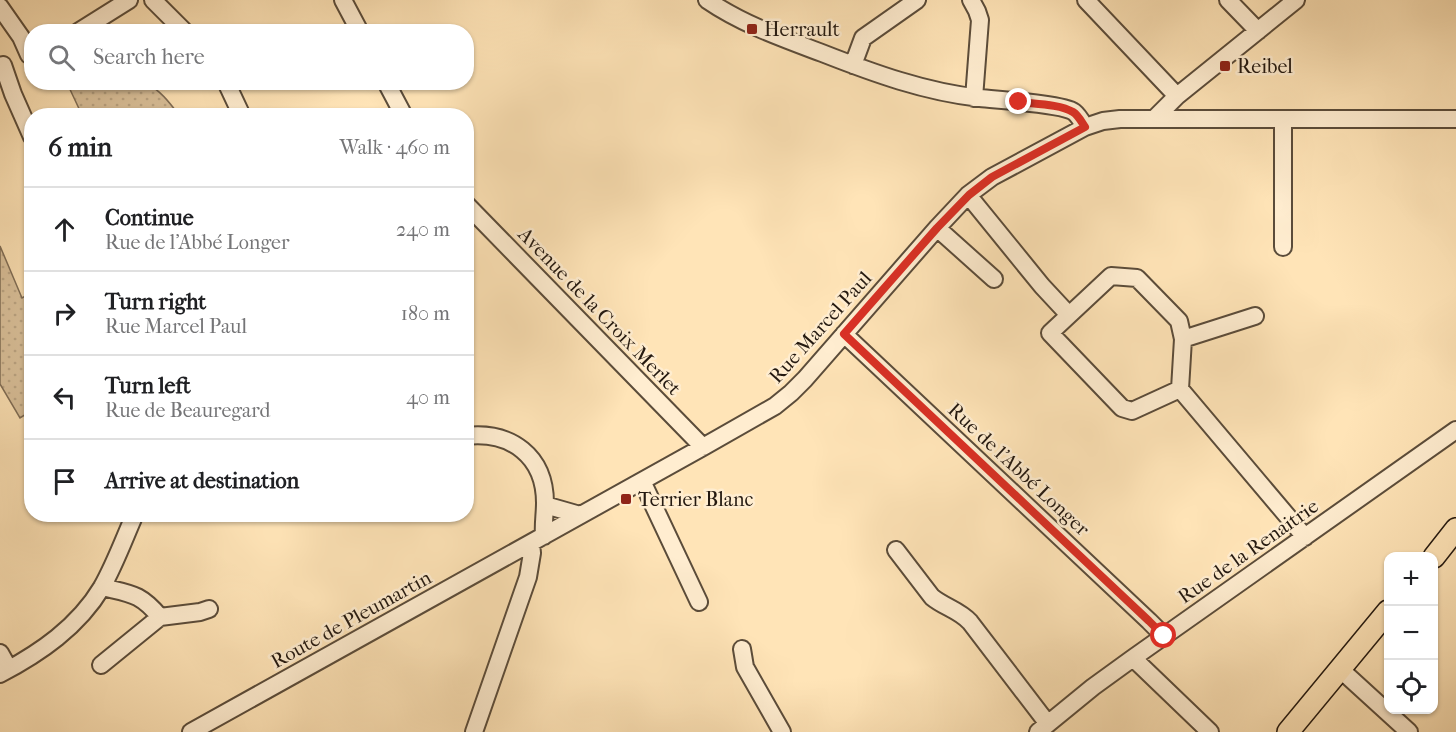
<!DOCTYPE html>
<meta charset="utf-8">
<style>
:root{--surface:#fff;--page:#f2f2f2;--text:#202124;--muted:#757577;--line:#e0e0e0}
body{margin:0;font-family:"IM FELL French Canon",serif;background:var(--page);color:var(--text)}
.controls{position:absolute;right:18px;bottom:18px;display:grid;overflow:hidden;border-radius:12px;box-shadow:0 2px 4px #0004}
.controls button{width:54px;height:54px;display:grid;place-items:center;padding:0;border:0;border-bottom:2px solid var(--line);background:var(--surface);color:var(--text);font:30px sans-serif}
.stop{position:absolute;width:18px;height:18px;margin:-14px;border:4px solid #d93025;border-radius:50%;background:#fff}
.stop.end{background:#d93025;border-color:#fff;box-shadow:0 2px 6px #0008}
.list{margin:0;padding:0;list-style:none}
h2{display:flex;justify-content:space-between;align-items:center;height:78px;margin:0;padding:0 24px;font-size:26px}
h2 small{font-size:20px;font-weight:400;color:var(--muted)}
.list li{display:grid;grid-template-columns:39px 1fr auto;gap:18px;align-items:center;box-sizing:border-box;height:84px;padding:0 24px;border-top:2px solid var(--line)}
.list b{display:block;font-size:22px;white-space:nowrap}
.list p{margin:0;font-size:20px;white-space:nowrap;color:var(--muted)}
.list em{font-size:20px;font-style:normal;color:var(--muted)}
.icon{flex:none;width:33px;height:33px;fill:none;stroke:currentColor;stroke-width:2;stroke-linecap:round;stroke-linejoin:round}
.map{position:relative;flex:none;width:1456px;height:732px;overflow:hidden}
.search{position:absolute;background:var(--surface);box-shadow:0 2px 4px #0004;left:24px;top:24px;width:450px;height:66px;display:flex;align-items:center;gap:15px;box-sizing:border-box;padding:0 21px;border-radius:24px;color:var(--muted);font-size:22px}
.panel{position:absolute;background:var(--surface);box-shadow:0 2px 4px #0004;left:24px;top:108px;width:450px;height:414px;border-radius:24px}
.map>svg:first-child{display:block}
.grass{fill:url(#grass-dots);stroke:#7f6d56;stroke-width:1.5}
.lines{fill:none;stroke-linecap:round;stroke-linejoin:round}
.minor-casing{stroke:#5b4c3a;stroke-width:20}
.major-casing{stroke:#241910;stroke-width:24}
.minor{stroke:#ffedd0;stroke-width:16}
.major{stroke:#ffe4b7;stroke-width:21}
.route{stroke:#d93025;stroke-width:8}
.poi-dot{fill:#8f2418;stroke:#ffedd0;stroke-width:2}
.labels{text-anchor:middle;stroke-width:5;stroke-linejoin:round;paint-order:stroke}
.poi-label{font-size:20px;fill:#241910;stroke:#ffedd0;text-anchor:start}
.street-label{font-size:20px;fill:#241910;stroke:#ffedd0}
</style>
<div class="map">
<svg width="1456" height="732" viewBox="0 0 1456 732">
<defs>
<pattern id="grass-dots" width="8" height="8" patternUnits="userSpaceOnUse" patternTransform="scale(1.5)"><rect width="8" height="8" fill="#dac19b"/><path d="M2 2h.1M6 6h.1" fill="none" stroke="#bba584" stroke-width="1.8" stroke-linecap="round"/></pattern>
</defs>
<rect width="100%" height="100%" fill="#ffe4b7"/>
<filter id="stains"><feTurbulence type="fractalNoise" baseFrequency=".00333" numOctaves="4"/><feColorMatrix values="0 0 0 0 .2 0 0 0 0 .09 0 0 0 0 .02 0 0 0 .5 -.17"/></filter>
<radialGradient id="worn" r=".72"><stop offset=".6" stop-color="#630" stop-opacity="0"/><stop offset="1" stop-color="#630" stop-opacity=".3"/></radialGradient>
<path class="grass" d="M67,83h79c15,8 23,19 33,32h-97z
M0,246l22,52 9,-5v118l-11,7 -20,-34z"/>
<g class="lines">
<g class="minor-casing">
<path id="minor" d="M153,0l32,32
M343,0l17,32
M707,0c35,24 75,38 115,53 51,20 103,39 158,45 17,2 83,6 94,14 5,4 8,10 11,15
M971,0l6,11 3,9 -6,78
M1086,0l91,96
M1228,0l30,31
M0,7l21,30 8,18
M78,32l51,-32
M3,65l10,29 19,43
M853,65l10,-27 54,-38
M226,82l16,34
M386,82l18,34
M1154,119l23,-23 119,-96
M968,195l74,91 27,29
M466,204l237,243
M937,228l57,51
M1283,247v-128
M844,334l305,287 15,15
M1183,339l72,-23
M1180,389l3,-50 -4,-18 -42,-43 -26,-2 -61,57 72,75 10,3 48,-22 125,148
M466,436c45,-5 79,20 79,67 0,11 -2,22 -1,33
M642,481l57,121
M545,505l35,10
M896,550l36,47c12,10 27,13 38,25l78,102
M102,587c29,7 38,6 58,30
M742,649l3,18 37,65
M0,653l9,16
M1133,658l77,74
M101,665l59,-48 40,-5 9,-3
M1340,669l69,63
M0,674c40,-21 78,-47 102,-87 13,-23 22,-48 33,-73
M191,732l512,-285 72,-41 16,-13 14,-14 132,-151 31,-33 24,-18 93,-50 18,-6 17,-2h336
M474,732l54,-155 4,-24 -1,-10
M1038,732l55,-45 40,-29 323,-228"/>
</g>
<g class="major-casing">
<path id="major" d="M1434,557l22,-28
M1288,732l100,-121"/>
</g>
<use href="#minor" class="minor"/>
<use href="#major" class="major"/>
</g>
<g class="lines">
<path class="route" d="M1019,102c15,2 41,2 54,10 5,3 8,9 12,15l-93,50 -23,18 -32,33 -93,106 305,287 15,15"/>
</g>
<g class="poi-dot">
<rect x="746" y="23" width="12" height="12" rx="3"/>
<rect x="1219" y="60" width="12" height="12" rx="3"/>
<rect x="620" y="493" width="12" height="12" rx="3"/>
</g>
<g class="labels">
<g class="poi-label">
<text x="764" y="36">Herrault</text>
<text x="1237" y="73">Reibel</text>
<text x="638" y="506">Terrier Blanc</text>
</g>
<g class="street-label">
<text transform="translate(600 311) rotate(46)" y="7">Avenue de la Croix Merlet</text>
<text transform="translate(820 327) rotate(-48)" y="7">Rue Marcel Paul</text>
<text transform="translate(1019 469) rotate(43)" y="7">Rue de l’Abbé Longer</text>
<text transform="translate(1248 551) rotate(-35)" y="7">Rue de la Renaitrie</text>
<text transform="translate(351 619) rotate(-29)" y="7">Route de Pleumartin</text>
</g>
</g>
<rect width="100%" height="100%" filter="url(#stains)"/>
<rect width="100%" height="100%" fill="url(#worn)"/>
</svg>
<div class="controls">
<button>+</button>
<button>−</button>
<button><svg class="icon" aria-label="locate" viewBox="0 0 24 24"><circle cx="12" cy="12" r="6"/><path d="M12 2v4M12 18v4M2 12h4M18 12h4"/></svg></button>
</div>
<div class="stop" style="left:1164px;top:636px"></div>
<div class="stop end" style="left:1019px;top:102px"></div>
<div class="search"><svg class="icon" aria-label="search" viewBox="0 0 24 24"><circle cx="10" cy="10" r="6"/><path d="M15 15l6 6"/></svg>Search here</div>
<section class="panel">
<h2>6 min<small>Walk · 460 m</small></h2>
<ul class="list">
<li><svg class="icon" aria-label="ahead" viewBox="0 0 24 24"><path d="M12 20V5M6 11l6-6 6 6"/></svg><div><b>Continue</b><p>Rue de l’Abbé Longer</p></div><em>240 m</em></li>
<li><svg class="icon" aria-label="right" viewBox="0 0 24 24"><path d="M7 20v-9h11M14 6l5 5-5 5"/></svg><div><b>Turn right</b><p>Rue Marcel Paul</p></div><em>180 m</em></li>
<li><svg class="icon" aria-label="left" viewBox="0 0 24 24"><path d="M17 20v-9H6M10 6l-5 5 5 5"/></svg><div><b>Turn left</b><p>Rue de Beauregard</p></div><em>40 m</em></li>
<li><svg class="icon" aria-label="arrive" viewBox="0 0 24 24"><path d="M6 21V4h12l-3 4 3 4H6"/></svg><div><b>Arrive at destination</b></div></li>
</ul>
</section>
</div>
